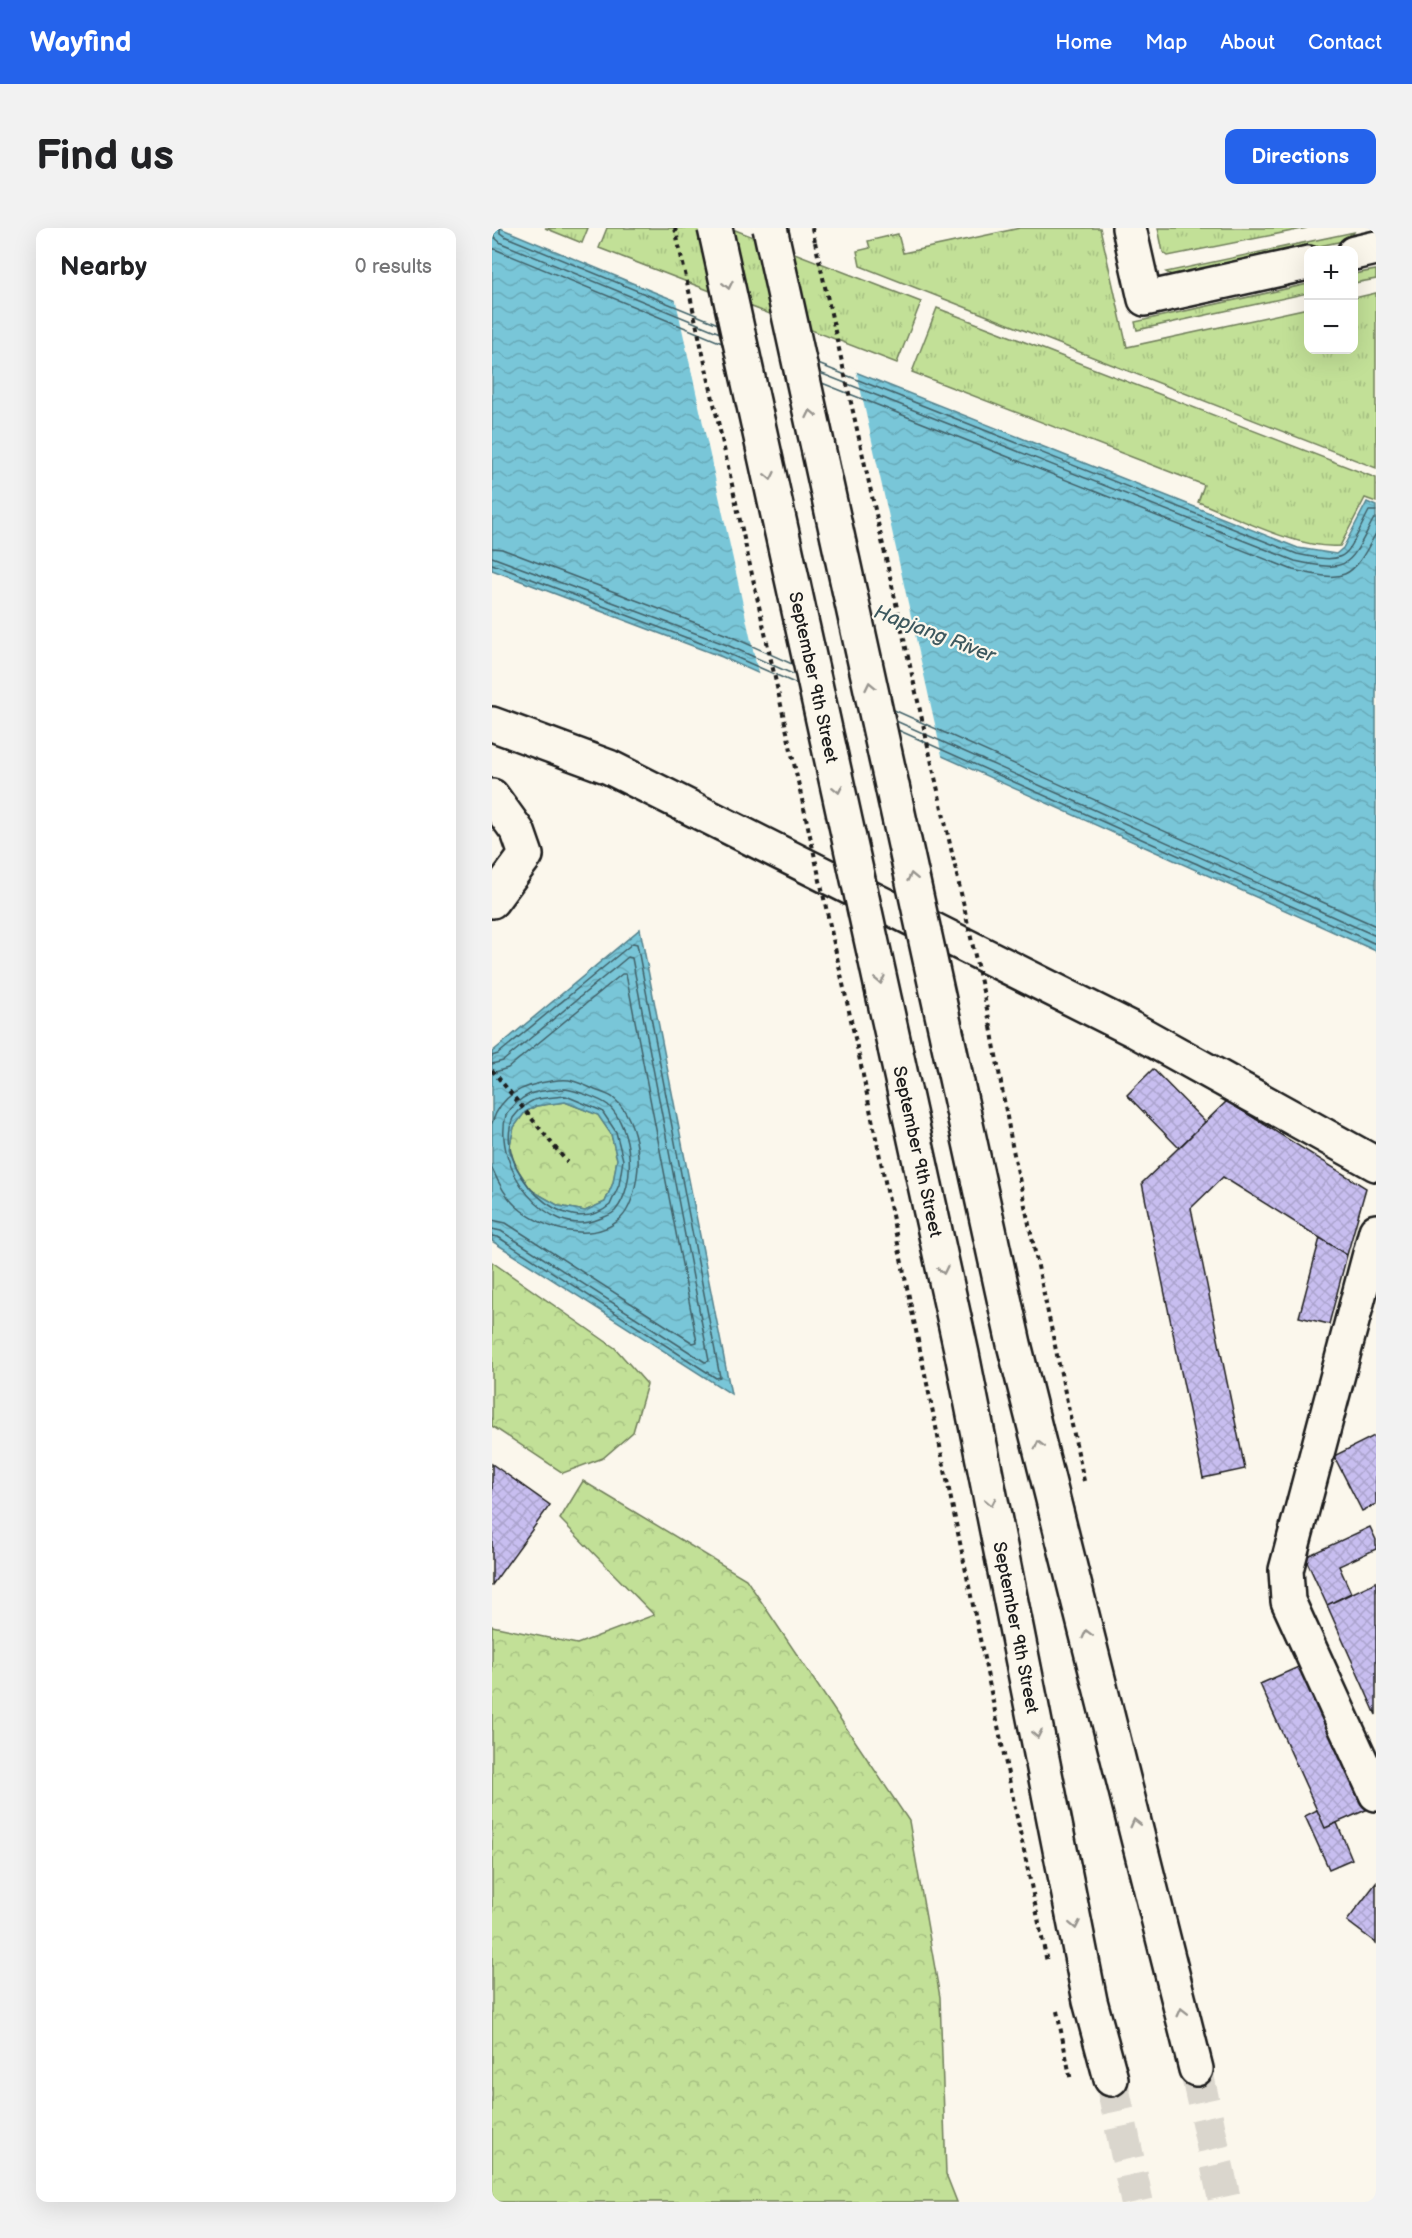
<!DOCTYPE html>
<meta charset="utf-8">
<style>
:root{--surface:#fff;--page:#f2f2f2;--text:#202124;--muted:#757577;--line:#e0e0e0;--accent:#2563eb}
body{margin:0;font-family:"Balsamiq Sans",sans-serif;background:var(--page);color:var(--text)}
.controls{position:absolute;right:18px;top:18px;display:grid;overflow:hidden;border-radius:12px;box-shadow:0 6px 24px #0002}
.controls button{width:54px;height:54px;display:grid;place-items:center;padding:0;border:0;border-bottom:2px solid var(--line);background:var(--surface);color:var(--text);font:30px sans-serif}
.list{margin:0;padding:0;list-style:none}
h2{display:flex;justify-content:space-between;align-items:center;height:78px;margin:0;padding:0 24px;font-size:26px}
h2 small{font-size:20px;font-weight:400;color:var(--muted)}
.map{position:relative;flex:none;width:884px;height:1974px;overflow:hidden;border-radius:12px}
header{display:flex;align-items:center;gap:36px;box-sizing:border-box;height:84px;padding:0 30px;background:var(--accent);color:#fff}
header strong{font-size:28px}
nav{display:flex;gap:33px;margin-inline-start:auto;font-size:21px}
.intro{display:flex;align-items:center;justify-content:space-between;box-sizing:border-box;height:144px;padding:0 36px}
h1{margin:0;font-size:42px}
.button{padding:15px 27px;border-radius:12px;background:var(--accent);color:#fff;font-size:21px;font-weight:700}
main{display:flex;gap:36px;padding:0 36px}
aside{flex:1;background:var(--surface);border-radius:12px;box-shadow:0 6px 24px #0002}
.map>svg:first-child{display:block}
.grass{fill:url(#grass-tufts);stroke:#6f7e5a;stroke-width:1.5}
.forest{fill:url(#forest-crowns);stroke:#6f7e5a;stroke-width:1.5}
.water{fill:url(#water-waves);stroke:#54828d;stroke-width:1.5;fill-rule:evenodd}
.pier{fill:#fbf7ec}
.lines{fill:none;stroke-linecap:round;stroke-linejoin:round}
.shore{stroke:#416067;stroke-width:1.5}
.building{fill:url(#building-cross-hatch);stroke:#1c1c1c;stroke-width:1.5}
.highway-tunnel{stroke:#dad6cd;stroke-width:33;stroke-dasharray:33 16;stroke-linecap:butt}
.street-casing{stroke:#1c1c1c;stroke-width:38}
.secondary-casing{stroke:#1c1c1c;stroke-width:38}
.highway-casing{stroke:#1c1c1c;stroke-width:38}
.path{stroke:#1c1c1c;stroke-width:4;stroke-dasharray:4.5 4.5;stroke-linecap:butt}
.street{stroke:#fbf7ec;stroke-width:33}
.secondary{stroke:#fbf7ec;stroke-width:33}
.highway{stroke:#fbf7ec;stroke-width:33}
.highway-bridge-casing{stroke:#1c1c1c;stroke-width:38;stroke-linecap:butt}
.path-bridge{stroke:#1c1c1c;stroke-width:4;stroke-dasharray:4.5 4.5;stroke-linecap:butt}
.highway-bridge{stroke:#fbf7ec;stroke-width:33}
.oneway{stroke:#97948e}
.labels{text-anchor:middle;stroke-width:4.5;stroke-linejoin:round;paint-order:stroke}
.street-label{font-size:18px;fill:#1c1c1c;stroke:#fbf7ec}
.water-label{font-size:20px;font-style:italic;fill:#3d585e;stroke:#fbf7ec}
</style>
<header>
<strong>Wayfind</strong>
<nav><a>Home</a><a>Map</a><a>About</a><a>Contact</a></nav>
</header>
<div class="intro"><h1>Find us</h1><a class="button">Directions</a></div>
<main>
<aside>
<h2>Nearby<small>0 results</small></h2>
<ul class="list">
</ul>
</aside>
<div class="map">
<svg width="884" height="1974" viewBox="0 0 884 1974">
<defs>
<pattern id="grass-tufts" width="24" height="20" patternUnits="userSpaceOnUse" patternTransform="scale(1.5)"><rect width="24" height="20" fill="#c2e097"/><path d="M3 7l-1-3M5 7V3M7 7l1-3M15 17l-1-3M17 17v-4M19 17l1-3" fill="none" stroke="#a6c082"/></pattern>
<pattern id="forest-crowns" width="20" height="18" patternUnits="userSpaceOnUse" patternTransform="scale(1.5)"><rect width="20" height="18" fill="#c2e097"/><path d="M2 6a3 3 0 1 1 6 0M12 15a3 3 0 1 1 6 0" fill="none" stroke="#a6c082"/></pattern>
<pattern id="water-waves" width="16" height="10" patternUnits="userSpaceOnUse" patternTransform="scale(1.5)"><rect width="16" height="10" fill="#79c6d8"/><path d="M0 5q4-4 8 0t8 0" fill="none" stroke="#68aab9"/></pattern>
<pattern id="building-cross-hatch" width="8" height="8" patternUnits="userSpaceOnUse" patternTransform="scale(1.5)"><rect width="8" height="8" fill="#c8bef0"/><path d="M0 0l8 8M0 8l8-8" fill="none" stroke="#aba3cd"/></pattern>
</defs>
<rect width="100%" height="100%" fill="#fbf7ec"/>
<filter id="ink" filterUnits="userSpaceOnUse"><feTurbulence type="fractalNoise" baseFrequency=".0167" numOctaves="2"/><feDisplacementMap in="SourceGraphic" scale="12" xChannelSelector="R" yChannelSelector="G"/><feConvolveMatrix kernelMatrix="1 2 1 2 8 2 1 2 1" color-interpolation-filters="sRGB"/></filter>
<g filter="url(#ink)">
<path class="grass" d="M53,0h43l-6,15z
M115,0h123l191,74 -24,61 -298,-115z
M528,0h80l27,119 181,-39v42h46v-52l22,-5v175l-516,-202 -3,-15 13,-3 -2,-7 30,-7 5,19z
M666,0h149l-139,28 -5,-4z
M862,4l-3,5 -8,4 -164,35h-6l-7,-4z
M884,42v9l-22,4v-9z
M816,56v9l-171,37 -2,-8z
M445,80l439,170v24l-11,-4 -25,48c-40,4 -104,-29 -142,-44l6,-17 -292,-113z"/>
<path class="forest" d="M73,874l33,13 13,19 6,25 -4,24 -8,19 -20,9 -26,-5 -28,-16 -15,-23 -7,-18 5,-22 11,-15 11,-6z
M0,1034l123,86 32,36 -14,48 -30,26 -40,15 -71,-47z
M91,1253l163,98 163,242 31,176 6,177 11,28h-465v-576l85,18 77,-29 -94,-96z"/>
<path class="water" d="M0,0h8l149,62 649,258 38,6 7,-6 24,-46 9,4v445l-654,-294 -230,-87z
M148,701l91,465 -239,-153v-189zM73,874l33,13 13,19 6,25 -4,24 -8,19 -20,9 -26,-5 -28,-16 -15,-23 -7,-18 5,-22 11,-15 11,-6z"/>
<path class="pier" d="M183,69l181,72 87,391 -184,-83z"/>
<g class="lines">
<path class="shore" d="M0,0l2,9 7,6 219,90
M8,0v5l4,3 214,88
M0,20l230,95
M326,136l479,190c55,12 48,2 72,-43h7
M328,145l475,188c55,12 54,5 78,-41l3,-2
M330,155l471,187c52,12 58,11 83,-37
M0,320l10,1 228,87 62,28
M0,329l235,88 68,30
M0,336l232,88 73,32
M402,482l482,216
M404,493l480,215
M406,502l478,214
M0,828l6,-2 135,-111 4,1 83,433 -4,1 -218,-141 -6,-1
M0,836l11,-3 125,-104 4,1 77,403 -4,1 -204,-131 -9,-2
M0,845l16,-5 114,-94h4l71,368 -4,1 -187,-120 -14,-3
M73,861c10,1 35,10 43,16 25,23 29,80 7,106 -4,4 -10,6 -16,8 -52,22 -107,-53 -93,-104 7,-9 13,-16 24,-21 10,-4 24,-4 35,-5z
M74,868l36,15 14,21 7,28 -4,25 -9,20c-45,39 -118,-37 -97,-87 6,-8 12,-14 21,-18 10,-3 22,-3 32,-4z
M0,895c9,-29 32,-38 59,-42 6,-1 12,-2 18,-1 9,2 18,6 26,10 5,2 12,4 17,7 22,17 29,54 25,79 -2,14 -6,32 -16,42 -28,27 -80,11 -105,-12 -10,-9 -19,-26 -24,-38"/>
</g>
<path class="building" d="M661,841l52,53 -26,26 -52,-53z
M735,873l139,87 -19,67 -124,-78 -32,31 54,261 -42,9 -61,-295z
M828,1010l27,17 -18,69 -30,-7z
M882,1208l2,5v63l-14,7 -28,-55z
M0,1236l58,41 -58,80z
M878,1299l6,13v9l-37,17 12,27 -24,12 -22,-48z
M884,1354v133l-49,-110z
M811,1437l65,144 -43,19 -65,-144z
M825,1582l8,18 12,-5 15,36 -23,10 -24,-53z
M884,1655v60l-29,-22z"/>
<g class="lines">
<path class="highway-tunnel" d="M704,1841l29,133
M619,1851l26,123"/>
<g class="street-casing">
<path id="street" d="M637,0l16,71 163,-36
M862,25l22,-5
M0,568l26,36 8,23 -34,46
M884,1003l-90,339 2,31 88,193"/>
</g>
<g class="secondary-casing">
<path id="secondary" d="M0,496l117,43 527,264 240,133"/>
</g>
<g class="highway-casing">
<g id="highway">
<path d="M455,809l67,307 182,725"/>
<path id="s1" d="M403,820l67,306 128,647 21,78"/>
</g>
</g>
<path class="path" d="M320,0l3,14
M499,799l21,118 72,336
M367,828l188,906
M0,842l75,92
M565,1783l14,70"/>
<use href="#street" class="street"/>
<use href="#secondary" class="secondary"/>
<use href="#highway" class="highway"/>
<g class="highway-bridge-casing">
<g id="highway-bridge">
<path id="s2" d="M223,0l180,820"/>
<path d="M278,0l177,809"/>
</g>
</g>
<path class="path-bridge" d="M183,0l184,828
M323,14l176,785"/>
<use href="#highway-bridge" class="highway-bridge"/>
</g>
<defs><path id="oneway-chevron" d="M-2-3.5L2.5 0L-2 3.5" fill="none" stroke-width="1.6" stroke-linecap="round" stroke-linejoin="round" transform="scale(1.5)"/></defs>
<g class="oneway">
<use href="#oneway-chevron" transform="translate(236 57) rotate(78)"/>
<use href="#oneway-chevron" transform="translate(319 186) rotate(-102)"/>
<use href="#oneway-chevron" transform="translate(278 248) rotate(78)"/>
<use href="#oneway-chevron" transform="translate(378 458) rotate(-102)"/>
<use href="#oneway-chevron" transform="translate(346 561) rotate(78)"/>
<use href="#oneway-chevron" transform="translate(420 649) rotate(-102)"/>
<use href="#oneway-chevron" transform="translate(388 752) rotate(78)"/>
<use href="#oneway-chevron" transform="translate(451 1042) rotate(78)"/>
<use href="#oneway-chevron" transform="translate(547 1217) rotate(-104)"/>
<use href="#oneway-chevron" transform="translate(499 1274) rotate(79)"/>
<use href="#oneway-chevron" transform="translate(595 1406) rotate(-104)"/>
<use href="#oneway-chevron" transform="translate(545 1506) rotate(79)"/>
<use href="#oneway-chevron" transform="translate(643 1595) rotate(-104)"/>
<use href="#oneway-chevron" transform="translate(583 1697) rotate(79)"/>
<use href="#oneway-chevron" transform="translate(690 1784) rotate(-104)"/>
</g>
</g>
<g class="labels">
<g class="street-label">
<text dy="6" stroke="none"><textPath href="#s2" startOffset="460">September 9th Street</textPath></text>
<text dy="6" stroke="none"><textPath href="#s1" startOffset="106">September 9th Street</textPath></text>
<text dy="6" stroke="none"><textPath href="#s1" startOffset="592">September 9th Street</textPath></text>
</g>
<g class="water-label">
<text transform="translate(443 405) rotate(21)" y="7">Hapjang River</text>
</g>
</g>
</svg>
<div class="controls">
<button>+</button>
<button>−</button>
</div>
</div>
</main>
